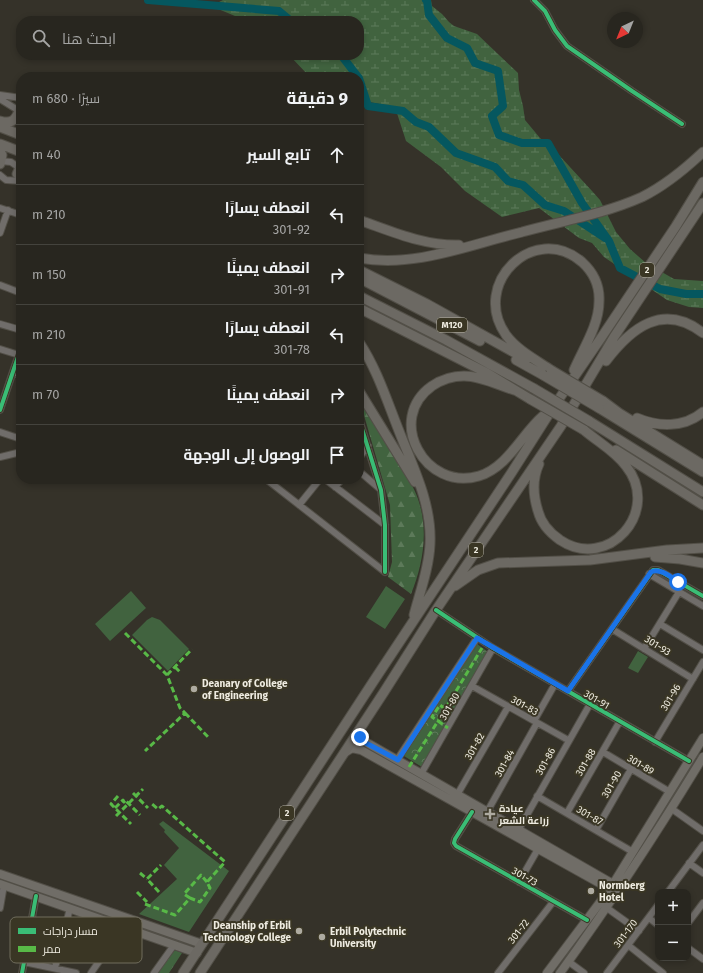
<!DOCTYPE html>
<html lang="ar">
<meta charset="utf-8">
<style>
:root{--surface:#28261f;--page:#34322c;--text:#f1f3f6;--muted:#a5a5a4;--line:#44433d}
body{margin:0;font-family:"Fira Sans",Cairo,sans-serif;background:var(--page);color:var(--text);direction:rtl}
.controls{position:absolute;right:12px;bottom:12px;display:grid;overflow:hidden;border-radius:8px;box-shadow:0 2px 6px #0003}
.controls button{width:36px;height:36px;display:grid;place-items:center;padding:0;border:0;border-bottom:1px solid var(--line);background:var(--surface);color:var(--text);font:20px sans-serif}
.compass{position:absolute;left:607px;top:12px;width:36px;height:36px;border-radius:50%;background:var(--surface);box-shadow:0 2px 6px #0003;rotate:223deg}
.stop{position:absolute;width:12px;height:12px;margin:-9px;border:3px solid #1a73e8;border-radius:50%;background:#fff}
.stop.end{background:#1a73e8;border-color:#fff;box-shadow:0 1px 4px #0008}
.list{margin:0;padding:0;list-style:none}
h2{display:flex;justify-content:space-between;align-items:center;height:52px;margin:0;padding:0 16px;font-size:17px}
h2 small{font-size:13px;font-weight:400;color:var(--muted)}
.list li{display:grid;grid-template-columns:26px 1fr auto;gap:12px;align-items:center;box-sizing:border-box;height:60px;padding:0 16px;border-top:1px solid var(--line)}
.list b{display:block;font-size:15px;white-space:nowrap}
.list p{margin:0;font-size:13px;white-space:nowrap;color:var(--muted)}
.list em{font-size:13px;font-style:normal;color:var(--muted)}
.icon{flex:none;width:22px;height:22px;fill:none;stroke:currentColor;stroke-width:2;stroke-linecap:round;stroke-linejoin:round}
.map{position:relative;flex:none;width:703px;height:973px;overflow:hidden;direction:ltr}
.search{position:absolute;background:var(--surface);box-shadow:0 2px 6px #0003;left:16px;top:16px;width:348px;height:44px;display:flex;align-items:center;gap:10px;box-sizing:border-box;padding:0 14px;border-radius:16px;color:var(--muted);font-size:15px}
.panel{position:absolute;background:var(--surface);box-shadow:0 2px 6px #0003;left:16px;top:72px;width:348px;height:412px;border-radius:16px;direction:rtl}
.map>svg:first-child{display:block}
.grass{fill:#41633f}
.forest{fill:url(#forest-firs)}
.wetland{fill:url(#wetland-marsh)}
.park{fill:url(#park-crowns)}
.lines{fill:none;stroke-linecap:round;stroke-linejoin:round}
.river{stroke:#05575f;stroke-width:8}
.minor-casing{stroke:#524f47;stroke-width:8}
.major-casing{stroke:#524f47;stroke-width:10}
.highway-casing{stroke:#524f47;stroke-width:11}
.minor{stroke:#706d6a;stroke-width:6}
.major{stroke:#706d67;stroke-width:8}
.highway{stroke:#6c6963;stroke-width:9}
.highway-bridge-casing{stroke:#524f47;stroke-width:11;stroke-linecap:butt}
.highway-bridge{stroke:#6c6963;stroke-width:9}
.quiet{stroke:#58b947;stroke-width:3;stroke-dasharray:6 3;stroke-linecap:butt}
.cycleway-casing{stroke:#3a3624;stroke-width:6}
.cycleway{stroke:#3abd76;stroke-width:4}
.route{stroke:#1a73e8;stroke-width:5}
.poi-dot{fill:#aeaba1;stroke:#3a3624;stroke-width:1.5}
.labels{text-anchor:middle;stroke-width:4;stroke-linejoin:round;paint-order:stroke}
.shield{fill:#3a3624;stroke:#b9b5a8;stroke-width:1}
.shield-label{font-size:9px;font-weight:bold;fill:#efece1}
.street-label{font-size:10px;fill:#efece1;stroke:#3a3624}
.poi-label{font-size:10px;font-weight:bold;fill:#efece1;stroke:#3a3624;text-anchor:start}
.key{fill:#3a3624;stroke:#706d5d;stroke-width:1}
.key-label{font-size:11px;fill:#efece1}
</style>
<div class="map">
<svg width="703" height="973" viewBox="0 0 703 973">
<defs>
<pattern id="forest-firs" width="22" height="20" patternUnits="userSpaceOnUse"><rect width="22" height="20" fill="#41633f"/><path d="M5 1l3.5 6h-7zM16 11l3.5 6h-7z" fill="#5d7a5a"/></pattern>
<pattern id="wetland-marsh" width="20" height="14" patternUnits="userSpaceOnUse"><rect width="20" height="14" fill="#41633f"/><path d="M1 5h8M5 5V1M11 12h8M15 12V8" fill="none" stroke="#5d7a5a"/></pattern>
<pattern id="park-crowns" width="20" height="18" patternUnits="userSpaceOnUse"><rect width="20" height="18" fill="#41633f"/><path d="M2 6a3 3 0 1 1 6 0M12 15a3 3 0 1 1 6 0" fill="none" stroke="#5d7a5a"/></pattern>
</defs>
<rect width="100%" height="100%" fill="#353229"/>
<path class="grass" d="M386,586l19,13 -20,30 -19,-12z
M131,591l15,17 -36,33 -15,-17z
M152,617l8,3 29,29 -21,22 -36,-36 15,-15z
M638,651l10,6 -10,16 -10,-5z
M163,821l66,50 -40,61 -50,-18 38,-35 -13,-14 15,-17 -15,-16 1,-2 -6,-6z"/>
<path class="forest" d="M361,405l3,2c12,19 24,38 35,57 7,11 15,23 19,35 11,31 5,66 -7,95l-23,-17 4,-15 -2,-57z"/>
<path class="wetland" d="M223,0h208l1,6 10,8 7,8 5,4 23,8 41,39 1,17 4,16 2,14 15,18 18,16 34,37 8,9 16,32 14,17 16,14 28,16 29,2v27l-14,-1 -22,-7 -63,-43 -12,-14 -13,-5 -40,-30 -37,9 -37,-26 -24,-24 -35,-26 -11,-34 -36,-7v-23h-49l-21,-22h70v-34h-112l-36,-15z"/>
<path class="park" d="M477,644l11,8 -66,115 -18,-11z
M172,949l10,4 -13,20h-15z"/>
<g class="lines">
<path class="river" d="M148,0l131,11 12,10
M426,0l1,1 2,14 18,23 20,10 8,15 23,8 5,35 -11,10 7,19 23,8h26l34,60 27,38 11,27 40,21 26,5h17
M341,55l17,22
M359,78l9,28 35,5 13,11 13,5 27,26 39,14 13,14 15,4 22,20 19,6 41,27"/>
<g class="minor-casing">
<path id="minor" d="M534,0l11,11 10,19 12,16 65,45 50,33
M0,95l21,3
M0,99l21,13
M0,161l11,1 10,7
M0,175l6,5 15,1
M0,208l21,7
M0,233l8,-23
M0,285l21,8
M0,324l21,6
M0,349l19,6
M13,372l8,3
M0,410l21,-62
M359,419l22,71 4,35v47
M0,432l21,7
M0,457l21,-5
M359,458l9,-12
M359,471l21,18
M266,479l119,93
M325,479l60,46
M335,487l7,-8
M299,505l21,-26
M649,574l54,32
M436,610l57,38 196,113
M660,624l43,26
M612,629l81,50
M644,649l35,-57
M472,686l96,54
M568,691l85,-121h5l45,26
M534,721l21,-37
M655,742l48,-80
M603,752l67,40
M397,760l80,-122
M421,774l72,-126
M457,795l51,-88
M537,796l96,56
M672,809l31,22
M472,812l-17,27 -1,4 2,3 131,74
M487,812l50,-89
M567,813l53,-92
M519,829l71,-125
M596,830l35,-61
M689,863l14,10
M519,882l19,-33
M668,892l35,-47
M0,908l4,-23
M607,908l32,23
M649,918l9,7
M688,923l15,-20
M628,945l35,28
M688,948l15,11
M24,962l52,11
M569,962l15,11
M55,968l15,-60
M22,973l14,-77
M91,973l32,-46
M154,973l20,-28
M498,973l55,-71
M607,973l51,-68"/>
</g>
<g class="major-casing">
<path id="major" d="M359,730l1,7 4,4 249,143
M344,753l8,-5 9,2 249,139
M0,874l202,70
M0,884l197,69
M547,973l63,-84 93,-151
M560,973c51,-70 98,-142 143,-216"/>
</g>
<g class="highway-casing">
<path id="highway" d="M0,121c14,4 16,-3 21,-14
M0,127l21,8
M0,144l21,8
M0,151l2,4 -2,9
M17,174l4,-9
M359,220c32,11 65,26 100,25
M359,258c56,10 109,-13 163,-26 40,-11 82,-18 120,-35 22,-11 43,-28 61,-45
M359,270l68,34 99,55
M359,278l121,63
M359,296l87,44 87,48
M359,308l128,65 43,26
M359,342c18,27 28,59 40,89 14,36 33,73 31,113 -1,24 -10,48 -16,71
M516,360l27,15
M606,361c25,-33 57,-59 97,-28
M551,370c-15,-10 -34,-20 -45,-35 -36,-51 28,-114 76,-73 11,10 18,24 17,40 0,23 -16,47 -25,68
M514,390c-16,-5 -33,-14 -50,-14 -12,0 -23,4 -32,10 -47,33 -7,106 47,90 29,-9 43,-42 64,-60
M359,391l56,91
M603,401l16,12 84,52
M599,408l104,64
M637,418c21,9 47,10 66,-6
M589,421l114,71
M616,450l87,55
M539,464c-7,15 -6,31 -1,47 3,12 12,22 22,29 48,32 102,-29 66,-74 -11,-15 -28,-24 -42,-36
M655,557l25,2 23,4
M455,586l23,-16 20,-7 92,-3 77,-10 36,-2
M183,973l190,-291 139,-210 40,-63 49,-71 75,-112 27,-44
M200,973l184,-281 52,-82 125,-184 53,-89 89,-134"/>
</g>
<use href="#minor" class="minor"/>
<use href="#major" class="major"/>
<use href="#highway" class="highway"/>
<g class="highway-bridge-casing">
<path id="highway-bridge" d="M551,370l52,31
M543,375l56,33
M533,388l56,33
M530,399l54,31"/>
</g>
<use href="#highway-bridge" class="highway-bridge"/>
<path class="quiet" d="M125,633l42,42 13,33 5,5 -40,38
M175,667l6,6
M167,675l25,-26
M445,709l-5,-4 -8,12 6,4 44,-73
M185,713l24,25
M409,767l29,-46 10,7
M133,793l15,15
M118,796l-7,8 20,20
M115,808l8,-8 1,2 1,-2 15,15
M116,816l27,-27
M140,873l7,6
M137,892l10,10
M159,892l-12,-13 14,-14
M190,898l-6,-4 17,-19 6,7
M145,904l30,11 15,-17 10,4 10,-14 -3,-6 18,-20 -63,-56 -4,3 -6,-5"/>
<g class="cycleway-casing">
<path id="cycleway" d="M534,0l11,11 10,19 12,16 65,45 50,33
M0,410l21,-62
M359,419l22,71 4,35v47
M436,610l57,38 196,113
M568,691l85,-121h5l45,26
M472,812l-17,27 -1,4 2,3 131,74
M22,973l14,-77"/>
</g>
<use href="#cycleway" class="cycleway"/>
</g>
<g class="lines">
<path class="route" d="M360,737l4,5 34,18 79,-122 91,53 83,-119c8,-5 20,5 27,10"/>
</g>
<g class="poi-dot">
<circle cx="194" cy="689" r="4"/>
<path d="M488 808h4v4h4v4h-4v4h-4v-4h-4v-4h4z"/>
<circle cx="591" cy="891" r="4"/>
<circle cx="299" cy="931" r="4"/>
<circle cx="322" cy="937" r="4"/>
</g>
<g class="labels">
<g class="shield">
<rect x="640" y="263" width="14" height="14" rx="3"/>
<rect x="437" y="318" width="30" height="14" rx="3"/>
<rect x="469" y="543" width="14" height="14" rx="3"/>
<rect x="280" y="806" width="14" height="14" rx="3"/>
</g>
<g class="shield-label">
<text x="647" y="273">2</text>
<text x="452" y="328">M120</text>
<text x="476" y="553">2</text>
<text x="287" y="816">2</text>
</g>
<g class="street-label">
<text transform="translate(658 645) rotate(32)" y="4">301-93</text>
<text transform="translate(670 697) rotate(-59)" y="4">301-96</text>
<text transform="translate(597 699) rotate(30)" y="4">301-91</text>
<text transform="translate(525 705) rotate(29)" y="4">301-83</text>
<text transform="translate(449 706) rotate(-60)" y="4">301-80</text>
<text transform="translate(474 746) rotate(-60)" y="4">301-82</text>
<text transform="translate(545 761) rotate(-61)" y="4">301-86</text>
<text transform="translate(585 762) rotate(-60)" y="4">301-88</text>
<text transform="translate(504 763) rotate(-61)" y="4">301-84</text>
<text transform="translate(641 764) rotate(31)" y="4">301-89</text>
<text transform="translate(611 784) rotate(-60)" y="4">301-90</text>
<text transform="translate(590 815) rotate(30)" y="4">301-87</text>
<text transform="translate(525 876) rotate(29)" y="4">301-73</text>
<text transform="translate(518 931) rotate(-52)" y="4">301-72</text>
<text transform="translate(625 933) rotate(-53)" y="4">301-170</text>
</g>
<g class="poi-label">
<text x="202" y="687">Deanary of College<tspan x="202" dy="12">of Engineering</tspan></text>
<text x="499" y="812">عيادة<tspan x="499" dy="12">زراعة الشعر</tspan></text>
<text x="599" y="889">Normberg<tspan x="599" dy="12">Hotel</tspan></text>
<text x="291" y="929" text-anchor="end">Deanship of Erbil<tspan x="291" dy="12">Technology College</tspan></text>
<text x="330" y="935">Erbil Polytechnic<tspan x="330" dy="12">University</tspan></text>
</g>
</g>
<rect x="10" y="917" width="132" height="46" rx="6" class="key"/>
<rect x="18" y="928" width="18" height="6" fill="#3abd76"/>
<rect x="18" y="946" width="18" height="6" fill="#58b947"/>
<g class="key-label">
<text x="43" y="935">مسار دراجات</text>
<text x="43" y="953">ممر</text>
</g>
</svg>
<div class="controls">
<button>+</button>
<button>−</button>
</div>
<svg class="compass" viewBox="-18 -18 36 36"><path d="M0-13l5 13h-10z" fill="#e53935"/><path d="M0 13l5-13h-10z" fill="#a5a5a4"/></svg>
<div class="stop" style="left:678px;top:582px"></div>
<div class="stop end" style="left:360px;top:737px"></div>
<div class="search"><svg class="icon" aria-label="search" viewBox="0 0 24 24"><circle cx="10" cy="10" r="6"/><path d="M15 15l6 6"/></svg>ابحث هنا</div>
<section class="panel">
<h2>9 دقيقة<small>سيرًا · 680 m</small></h2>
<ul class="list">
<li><svg class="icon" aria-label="ahead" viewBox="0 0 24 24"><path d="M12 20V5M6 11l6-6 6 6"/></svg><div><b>تابع السير</b></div><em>40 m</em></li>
<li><svg class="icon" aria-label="left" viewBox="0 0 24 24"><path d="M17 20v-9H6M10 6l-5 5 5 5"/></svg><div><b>انعطف يسارًا</b><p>301-92</p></div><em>210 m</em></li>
<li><svg class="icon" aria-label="right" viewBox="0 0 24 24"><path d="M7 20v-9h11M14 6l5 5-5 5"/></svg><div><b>انعطف يمينًا</b><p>301-91</p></div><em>150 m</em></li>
<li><svg class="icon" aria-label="left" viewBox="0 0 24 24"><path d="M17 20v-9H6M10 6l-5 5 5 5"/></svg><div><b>انعطف يسارًا</b><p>301-78</p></div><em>210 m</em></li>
<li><svg class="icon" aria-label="right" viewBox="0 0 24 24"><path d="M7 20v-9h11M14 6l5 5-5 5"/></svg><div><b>انعطف يمينًا</b></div><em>70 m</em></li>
<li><svg class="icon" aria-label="arrive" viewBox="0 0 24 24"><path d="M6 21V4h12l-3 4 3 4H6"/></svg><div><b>الوصول إلى الوجهة</b></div></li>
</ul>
</section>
</div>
